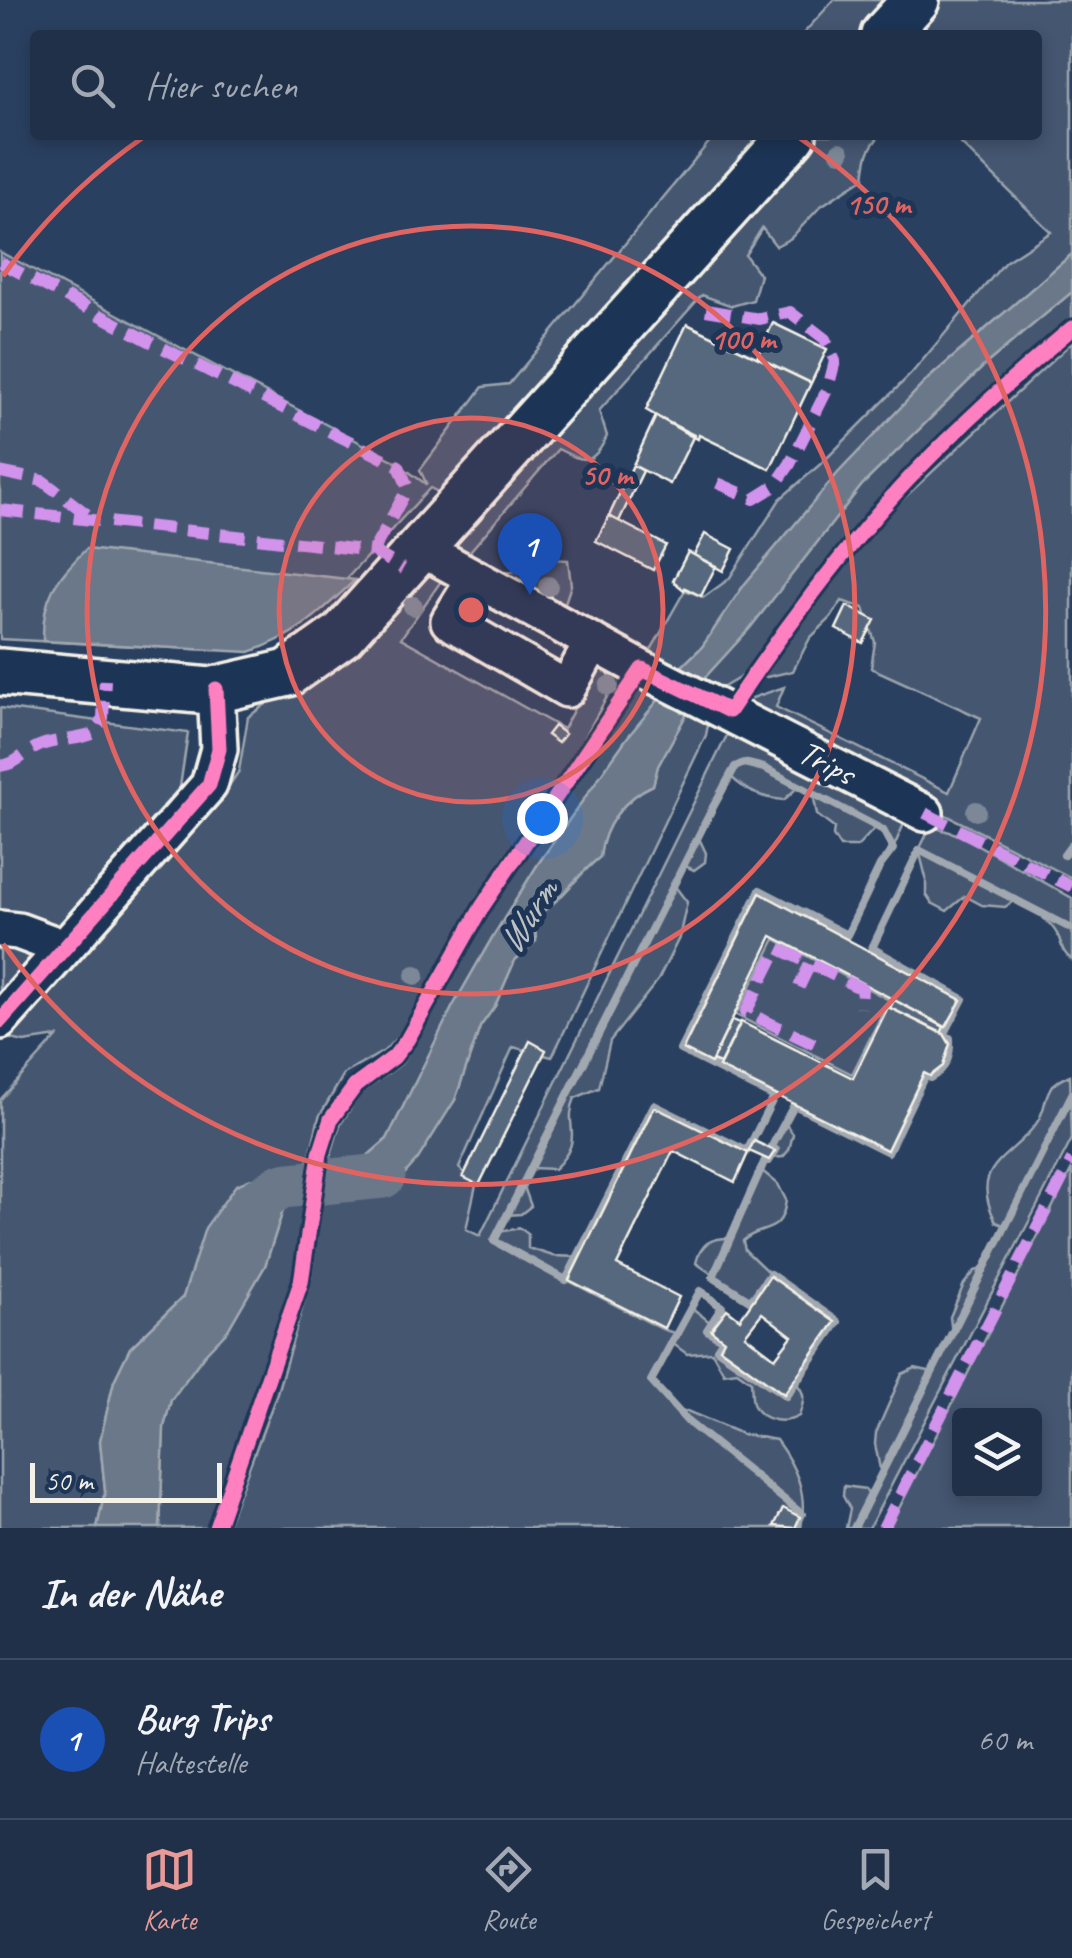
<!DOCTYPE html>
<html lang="de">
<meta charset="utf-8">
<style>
:root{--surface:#203048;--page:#2d3c52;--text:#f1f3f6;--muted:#a2a9b4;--line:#3d4b60;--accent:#e69b98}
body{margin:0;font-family:Caveat,sans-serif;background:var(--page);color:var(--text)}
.controls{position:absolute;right:30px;bottom:30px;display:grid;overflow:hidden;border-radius:10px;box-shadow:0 5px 15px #0003}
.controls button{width:90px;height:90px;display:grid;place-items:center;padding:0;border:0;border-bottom:2px solid var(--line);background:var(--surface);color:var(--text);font:50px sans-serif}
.scale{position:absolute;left:30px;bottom:25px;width:192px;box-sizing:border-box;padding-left:10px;border:5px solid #f4f1e8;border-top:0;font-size:28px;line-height:35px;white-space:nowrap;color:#f4f1e8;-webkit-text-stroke:8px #1d3557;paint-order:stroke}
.you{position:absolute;left:542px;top:818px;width:35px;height:35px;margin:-25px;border:8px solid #fff;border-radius:50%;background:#1a73e8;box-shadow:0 0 0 15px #1a73e833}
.badge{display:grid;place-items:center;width:65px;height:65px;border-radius:50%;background:var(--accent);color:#fff;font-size:32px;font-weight:700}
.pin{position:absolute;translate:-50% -82px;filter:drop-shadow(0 2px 5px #0008)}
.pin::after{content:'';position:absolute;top:52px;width:35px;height:30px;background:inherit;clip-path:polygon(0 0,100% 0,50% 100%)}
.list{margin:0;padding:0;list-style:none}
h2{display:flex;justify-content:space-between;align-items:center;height:130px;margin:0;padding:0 40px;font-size:42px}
h2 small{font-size:32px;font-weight:400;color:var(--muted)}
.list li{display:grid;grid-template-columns:65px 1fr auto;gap:30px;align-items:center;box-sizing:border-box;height:160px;padding:0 40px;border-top:2px solid var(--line)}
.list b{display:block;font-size:38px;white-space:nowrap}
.list p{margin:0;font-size:32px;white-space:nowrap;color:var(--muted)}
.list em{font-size:32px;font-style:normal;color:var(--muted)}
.icon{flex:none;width:55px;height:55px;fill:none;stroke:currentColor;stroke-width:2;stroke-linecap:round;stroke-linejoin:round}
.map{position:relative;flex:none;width:1072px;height:1528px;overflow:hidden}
.search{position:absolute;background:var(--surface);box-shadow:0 5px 15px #0003;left:30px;right:30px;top:30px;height:110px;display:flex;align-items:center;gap:25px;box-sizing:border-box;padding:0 35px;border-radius:10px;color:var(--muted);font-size:38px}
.sheet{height:290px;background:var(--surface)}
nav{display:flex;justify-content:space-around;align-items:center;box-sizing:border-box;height:140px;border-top:2px solid var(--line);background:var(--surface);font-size:28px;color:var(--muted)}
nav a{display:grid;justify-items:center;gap:5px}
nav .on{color:var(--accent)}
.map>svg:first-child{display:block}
.green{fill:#445771;stroke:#9ca4ac;stroke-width:2.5;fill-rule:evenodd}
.water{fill:#6a788a;stroke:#a1a8b0;stroke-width:2.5}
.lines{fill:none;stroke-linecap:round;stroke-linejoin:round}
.stream{stroke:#a1a8b0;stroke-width:8}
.river{stroke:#6a788a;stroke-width:45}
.building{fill:#56677d;stroke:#f4f1e8;stroke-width:2.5;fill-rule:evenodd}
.minor-casing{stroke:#f4f1e8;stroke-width:42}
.major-casing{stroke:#f4f1e8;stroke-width:52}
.minor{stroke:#1d3557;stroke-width:35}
.major{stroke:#1d3557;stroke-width:45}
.quiet{stroke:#d193ec;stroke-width:12;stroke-dasharray:25 12;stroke-linecap:butt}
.cycleway-casing{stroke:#1d3557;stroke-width:21}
.cycleway{stroke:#ff80c0;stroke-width:15}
.tree{fill:#7c8897}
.ring{fill:none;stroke:#df6462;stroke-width:5}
.labels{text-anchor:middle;stroke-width:10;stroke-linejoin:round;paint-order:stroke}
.street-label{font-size:35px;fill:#f4f1e8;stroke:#1d3557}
.water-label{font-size:38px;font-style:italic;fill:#bdc1c2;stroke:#1d3557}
.centre{fill:#df6462;stroke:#1d3557;stroke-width:5}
.ring-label{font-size:30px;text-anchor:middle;font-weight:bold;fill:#df6462;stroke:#1d3557;stroke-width:10;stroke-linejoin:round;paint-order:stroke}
</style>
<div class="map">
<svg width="1072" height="1528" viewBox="0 0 1072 1528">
<rect width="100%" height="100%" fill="#2a4060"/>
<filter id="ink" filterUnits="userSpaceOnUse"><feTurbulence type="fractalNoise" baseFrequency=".01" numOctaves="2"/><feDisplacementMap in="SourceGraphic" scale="20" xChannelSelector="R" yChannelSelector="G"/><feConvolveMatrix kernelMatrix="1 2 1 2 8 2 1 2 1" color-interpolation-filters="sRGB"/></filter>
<g filter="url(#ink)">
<path class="green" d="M834,0h71l-31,35h-72z
M933,0h139v254l-143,124 -91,95 -94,112 -42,62 -28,27 -27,-17 38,-67 19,7 25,-18 51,-80 44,-38 87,-87 94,-112 46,-30 -99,-97h85v-100h-135z
M715,135h66l-337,360 -14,-7 -127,138 -42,18 -47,6 -214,-11v-387l393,208 34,25 -7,-15 63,-83 26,-3z
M813,135h68c-14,13 -15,25 -17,43l-43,28 -30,32 -15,8 -14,-18 -17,27 15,20 -7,25 -21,6 -30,-11 -103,116 8,25c-13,29 -22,27 -49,13l-87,101 -1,8c46,34 55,-3 98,2l3,25 -9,27 -105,-57 -1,-13 22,-20z
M1072,292v29l-93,80 -89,86 -70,84 -65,89 -16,18 -22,13 -19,-6 52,-57 112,-143 125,-122z
M1072,342v536l-332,-166 12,-14 32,-11 -8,20 173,85 32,-74 -110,-50 4,-26 -11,-34 -22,-7 -11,17 -21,20 -17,33 -26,6 -8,-2 62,-86 55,-65z
M432,570l12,7 -43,61 162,91 38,-70 13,25 -38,69 -99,150 -76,130 -17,18 -40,23 -25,43 -11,46 -32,6 -86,109 -7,19 -53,51 -16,33 -14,60 5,50 -8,37h-97v-428l57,-63 -33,5 -21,-5 209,-226 27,-40 9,-54 127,-91z
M645,682l19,11 -37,45 -89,126 -46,74 -39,68 -66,133 -32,28 -28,1 13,-43 20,-31 41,-30 14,-20c65,-129 144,-246 230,-362z
M691,706l18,14 -3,15 -154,322 -39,-10 -54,121 17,17 -10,44 14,7 254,-515 175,91 -16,37 -10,-19 -7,-3 -19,20h-17l-7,-11 1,-8 -17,-13 -4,-22 -14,-7 -15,14c-23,-2 -37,-8 -54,-24l-32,60 8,17 -1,9 -11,8 -11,-5 -9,20 13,17 -8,36 -21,42 -48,61 -11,47 -24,10c-13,29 12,40 -21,71l-22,-1 -9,16 8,22 -10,8 -14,1 -8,17 21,-4 8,6v14l25,8 25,1 -11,23 95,49 15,5 14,-27 20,16 -4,7 16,10 -5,9 67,47 9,-15c13,12 10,20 5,35 -13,8 -37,6 -45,-10 -3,-6 -2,-17 -3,-25l-14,-10 -13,2 -12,-21 -25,2 -15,-11 -21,38 28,31 8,-1 55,23 34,6c20,27 32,53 25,88h-575l50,-132 35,-117 11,-83 70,-8 63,-88 25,-73 15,-21 20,-46 21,-19 -1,-12 4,-15c25,-15 38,-39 61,-57 3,-31 24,-59 53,-72l5,-19z
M0,708l188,25 -8,54 -180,206z
M936,828l24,7 112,63v62c-9,-7 -9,-11 -13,-22 -7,-17 -28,-30 -44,-38l-10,7 -23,-2 -17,-9 -18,15 -15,-8 -6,-9v-16l-7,-28 10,-20z
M775,939l114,61 -37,74 -116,-59z
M1070,1075l2,64 -203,389h-23l4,-19 -7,-13 1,-10 21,3 5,8 11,-23 -6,-30 1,-11 26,-59 13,-6 18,4 19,-38 -2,-17 14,-33 11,-13 9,-2 22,-43 -10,-4c-29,-57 14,-62 40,-98 16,-23 1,-35 34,-49z
M785,1123l8,11 -4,16 -6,7 -12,1 4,-7 -4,-3z
M1072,1169v359h-183zM960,1416h74v74h-74z
M761,1170l17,14 8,16c-4,38 -26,24 -43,41l2,9 25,24 -19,27 -55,-38c5,-20 14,-25 34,-25z
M295,1196h10l-11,84 -87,248h-47l4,-101 7,-27 33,-45 23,-25 38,-64 21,-65z"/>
<path class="water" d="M1072,254v38l-85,71 -125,122 -112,143 -52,57 -24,-11 28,-27 42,-62 94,-112 91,-95z
M86,549l269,31c-35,33 -59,57 -106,72l-206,-11c-1,-45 13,-61 43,-92z
M664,693l27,13 -33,60 -5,19c-29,13 -50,41 -53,72 -23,18 -37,41 -61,57l-4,15 1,12 -21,19 -20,46 -15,21 -25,73 -37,59 -26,29 -70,8 5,-28 28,-1 32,-28 66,-133 39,-68 46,-74 89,-126z
M308,1163l-3,33h-10l-9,5 -21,65 -37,64 -24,25 -33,45 -7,27 -4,101h-63l8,-37 -5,-50 14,-60 16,-33 53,-51 22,-69 31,-43 40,-16z"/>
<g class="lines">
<path class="stream" d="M744,763l20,5 119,62 10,19 -13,17 -33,69 -87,-45 -80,160 94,47 -27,54 -93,-46 -88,175 -72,-39 218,-432 23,-42z
M1064,855l8,-11
M795,1528l7,-14 -114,-92 -37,-41 49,-90 22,16 -15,23 16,10 -6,9 69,47 52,-74 -68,-48 -19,27 -38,-24 52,-117 4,1 7,-11 -5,-2 23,-43 94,47 37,-77 5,3c17,-9 21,-22 20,-40l-6,-3 19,-36 -91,-51 47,-98 153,79
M854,1528l218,-434"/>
<path class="river" d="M253,1204l28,-18 102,-10"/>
</g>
<path class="building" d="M773,323l54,26 -16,34 -54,-26z
M687,324l124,59 -41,86 -71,-34 -1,4 -5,-2 -47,-27z
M656,416l38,19 -24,49 -37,-19z
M633,465l10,6 -24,50 -10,-5z
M609,516l57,29 -13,25 -57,-29z
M705,534l29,15 -11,22 -29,-16z
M688,552l28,14 -15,30 -16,-8 -1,2 -11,-9z
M847,606l28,14 -12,23 -27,-14z
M554,726l11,8 -7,9 -11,-8z
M760,893l201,107 -15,27 -174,-91 -61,127 -28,-14z
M894,1000l50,27 -3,6 -51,-25z
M888,1007l56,27 6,10 -7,22 -13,10 -6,-3 -37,77 -168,-83 22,-45 112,56z
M732,1020l8,3 -20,41 -8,-3z
M530,1041l16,9 -67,135 -16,-8z
M654,1107l94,46 -13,29 -62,-31 -56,114 62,32 -15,31 -95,-48z
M754,1141l21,10 -6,9 -20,-9z
M770,1276l65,46 -51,72 -64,-46 4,-8 -13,-10 16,-21 13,10zM762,1313l30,23 -17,22 -30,-23z
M783,1508l17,9 -5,11 -21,-2z"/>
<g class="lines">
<g class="minor-casing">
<path id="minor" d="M422,549l220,120 283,144
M476,578l-27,43 118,68 26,-47
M0,929l18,2 46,17
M0,1021l209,-236 10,-36 -3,-60"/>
</g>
<g class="major-casing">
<path id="major" d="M884,35l32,-35
M0,672l210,19 78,-18 54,-38 451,-500"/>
</g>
<use href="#minor" class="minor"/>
<use href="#major" class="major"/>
<path class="quiet" d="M0,262l151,80 248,124 9,22 -35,63
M706,310l54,9 30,-7 35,27 10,22 -7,27 -38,76 -15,22 -21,13 -43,-19
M0,472l43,9 53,40
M0,510l373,41 30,18
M0,766c17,-2 22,-12 37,-19 17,-8 39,-6 58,-14l8,-15 2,-38
M925,813l147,74
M799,987l11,-23
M814,1044l-68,-32 32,-64 84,41 -1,19
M883,1528l189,-368"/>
<g class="cycleway-casing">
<path id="cycleway" d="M0,1021l209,-236 10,-36 -3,-60
M216,1528l85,-246 19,-128 11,-35 24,-33 39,-29 13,-17 75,-133 160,-238 87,42c44,-66 91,-130 143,-191 57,-68 133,-135 200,-192"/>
</g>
<use href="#cycleway" class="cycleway"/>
</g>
<g class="tree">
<circle cx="840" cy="152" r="10"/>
<circle cx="548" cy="586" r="10"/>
<circle cx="413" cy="606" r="10"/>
<circle cx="609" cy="686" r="10"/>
<circle cx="976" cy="811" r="10"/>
<circle cx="415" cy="975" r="10"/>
</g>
</g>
<circle cx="471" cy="610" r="192" fill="#df6462" fill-opacity=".12"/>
<g class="ring">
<circle cx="471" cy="610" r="192"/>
<circle cx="471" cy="610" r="384"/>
<path d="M3 276A575 575 0 0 1 145 136M797 136A575 575 0 1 1 3 944"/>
</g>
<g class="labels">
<g class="street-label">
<text transform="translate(827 762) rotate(27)" y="12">Trips</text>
</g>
<g class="water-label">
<text transform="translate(527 916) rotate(-58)" y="13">Wurm</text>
</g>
</g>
<circle cx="471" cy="610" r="15" class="centre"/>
<g class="ring-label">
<text x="878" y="214">150 m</text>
<text x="743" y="349">100 m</text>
<text x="607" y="485">50 m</text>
</g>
</svg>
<div class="controls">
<button><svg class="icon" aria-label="layers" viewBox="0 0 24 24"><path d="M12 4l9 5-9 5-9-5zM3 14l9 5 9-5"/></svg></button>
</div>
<div class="scale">50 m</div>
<div class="you"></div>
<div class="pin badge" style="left:530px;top:595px;background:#1a4fb4">1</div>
<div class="search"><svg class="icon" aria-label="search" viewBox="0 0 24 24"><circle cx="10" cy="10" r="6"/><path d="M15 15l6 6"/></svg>Hier suchen</div>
</div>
<section class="sheet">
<h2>In der Nähe<small></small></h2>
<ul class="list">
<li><span class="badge" style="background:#1a4fb4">1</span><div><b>Burg Trips</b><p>Haltestelle</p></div><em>60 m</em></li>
</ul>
</section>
<nav>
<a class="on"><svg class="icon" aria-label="map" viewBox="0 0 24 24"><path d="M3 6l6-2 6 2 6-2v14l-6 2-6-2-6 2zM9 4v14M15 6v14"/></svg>Karte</a>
<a><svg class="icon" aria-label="directions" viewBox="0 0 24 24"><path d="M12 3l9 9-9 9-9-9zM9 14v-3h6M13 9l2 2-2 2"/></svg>Route</a>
<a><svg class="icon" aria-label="saved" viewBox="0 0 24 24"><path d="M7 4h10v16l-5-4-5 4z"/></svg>Gespeichert</a>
</nav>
